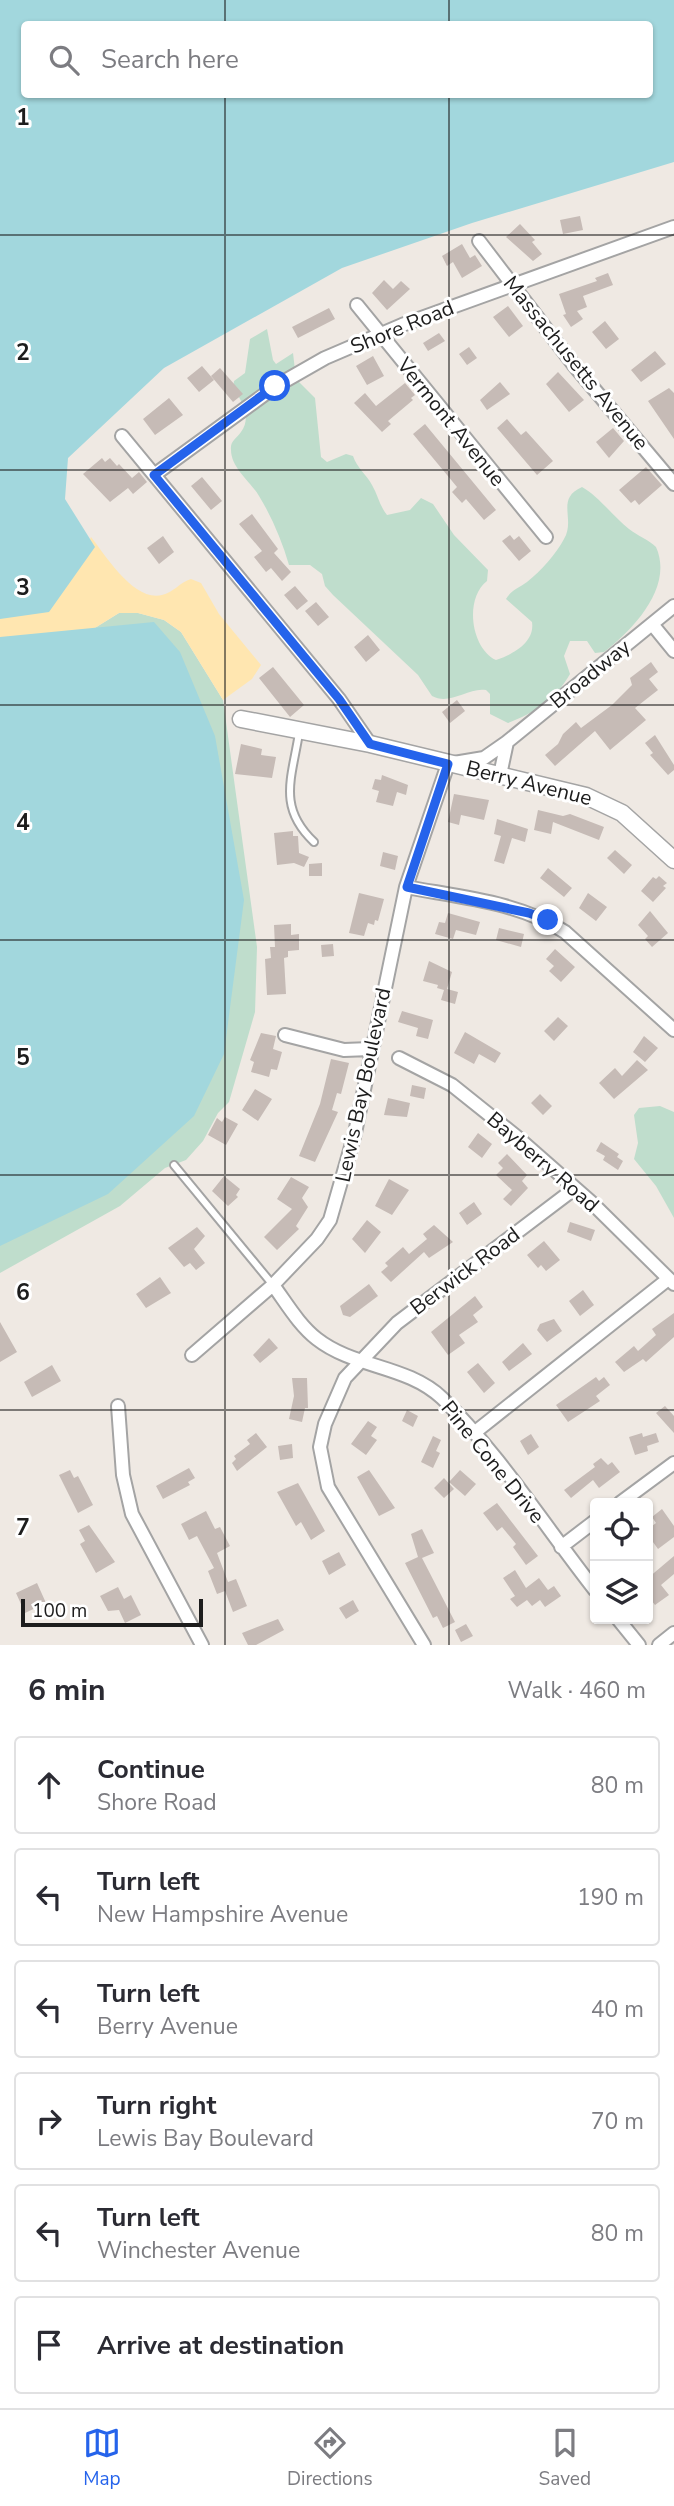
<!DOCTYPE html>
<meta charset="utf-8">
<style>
:root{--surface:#fff;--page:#f7f7f7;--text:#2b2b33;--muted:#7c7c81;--line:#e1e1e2;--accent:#2563eb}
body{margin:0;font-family:"Nunito Sans",sans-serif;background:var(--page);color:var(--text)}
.controls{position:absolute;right:21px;bottom:21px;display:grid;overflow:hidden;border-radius:7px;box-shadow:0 2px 5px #0004}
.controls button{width:63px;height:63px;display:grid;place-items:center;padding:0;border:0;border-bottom:2px solid var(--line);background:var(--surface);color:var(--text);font:35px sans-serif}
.scale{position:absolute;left:21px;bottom:18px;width:182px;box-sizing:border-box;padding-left:7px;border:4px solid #1d1d1d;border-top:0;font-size:19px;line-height:24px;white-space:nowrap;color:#1d1d1d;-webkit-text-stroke:5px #fff;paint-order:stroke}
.stop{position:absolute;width:21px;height:21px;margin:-16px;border:5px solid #2563eb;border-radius:50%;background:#fff}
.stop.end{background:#2563eb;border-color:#fff;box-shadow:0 2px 7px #0008}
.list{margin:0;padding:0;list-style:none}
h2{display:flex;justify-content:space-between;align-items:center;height:91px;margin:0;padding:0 28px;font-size:30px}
h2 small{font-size:23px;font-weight:400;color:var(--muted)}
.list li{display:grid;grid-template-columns:46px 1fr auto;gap:21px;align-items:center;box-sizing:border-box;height:98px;margin:0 14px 14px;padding:0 14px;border:2px solid var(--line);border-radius:7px}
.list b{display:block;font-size:26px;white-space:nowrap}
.list p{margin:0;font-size:23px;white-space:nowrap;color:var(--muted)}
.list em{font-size:23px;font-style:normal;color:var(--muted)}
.icon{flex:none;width:38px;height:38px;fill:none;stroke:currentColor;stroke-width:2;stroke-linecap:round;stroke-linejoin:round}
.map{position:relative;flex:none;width:674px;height:1645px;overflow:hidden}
.search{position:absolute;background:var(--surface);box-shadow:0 2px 5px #0004;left:21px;right:21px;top:21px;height:77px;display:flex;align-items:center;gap:18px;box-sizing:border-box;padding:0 24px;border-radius:7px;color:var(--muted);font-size:26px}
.sheet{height:763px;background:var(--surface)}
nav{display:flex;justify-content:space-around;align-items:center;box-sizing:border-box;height:98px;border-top:2px solid var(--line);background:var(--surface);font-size:19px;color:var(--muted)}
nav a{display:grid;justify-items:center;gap:4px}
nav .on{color:var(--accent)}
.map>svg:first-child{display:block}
.wetland{fill:#bfddcc}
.sand{fill:#ffe6b0}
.water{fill:#a2d7dd;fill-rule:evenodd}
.building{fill:#c6bbb6}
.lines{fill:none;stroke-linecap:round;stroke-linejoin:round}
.service-casing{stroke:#a4a4a4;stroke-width:10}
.minor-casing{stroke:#a4a4a4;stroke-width:16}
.tertiary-casing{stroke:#a4a4a4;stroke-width:19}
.service{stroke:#fff;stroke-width:6}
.minor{stroke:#fff;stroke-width:12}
.tertiary{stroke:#fff;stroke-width:16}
.route{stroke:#2563eb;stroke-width:9}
.grid{fill:none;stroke:#1d1d1d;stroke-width:2;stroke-opacity:0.55}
.labels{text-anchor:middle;stroke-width:6;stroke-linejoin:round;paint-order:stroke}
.street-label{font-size:21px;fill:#1d1d1d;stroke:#fff}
.grid-label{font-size:23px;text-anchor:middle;font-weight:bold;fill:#1d1d1d;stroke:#fff;stroke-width:6;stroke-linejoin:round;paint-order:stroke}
</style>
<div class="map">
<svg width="674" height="1645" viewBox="0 0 674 1645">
<rect width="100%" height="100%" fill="#efe9e3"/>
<path class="wetland" d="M267,329l6,31 3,4 17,-11 3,26 19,19 6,59 6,5 19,-8 7,2c4,12 13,18 19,29 6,10 7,20 15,30l23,-5 11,-12 12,6 21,31 34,35 -1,11c-23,18 -16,67 9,79 18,-6 39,-18 36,-38l-26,-23c5,-9 13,-11 21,-17 14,-11 29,-28 37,-43 12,-20 -9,-40 18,-52 15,8 32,30 47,42 9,7 20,11 27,18 18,40 -23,83 -52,105l-9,1 -8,-12h-17l-6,15 6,18c-14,25 -36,39 -62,49l-18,-9v-20l-4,-4c-18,-3 -36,16 -54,6l-14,-21 -85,-80 -8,-9 -3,-12 -12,-9h-21c-7,-24 -17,-48 -30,-69 -8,-14 -28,-28 -28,-46 -1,-9 5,-11 10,-18 11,-15 1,-31 -8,-44l1,-7 11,-8 5,-34z
M119,613h19l26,7 17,12 42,68 34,247 -2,65 -26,90 -11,11 -15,28 -17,19 -21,8 -45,38 -120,67v-57l90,-585z
M660,1106l14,6v106l-18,-32 -22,-27 4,-16 -4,-28 5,-7z"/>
<path class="sand" d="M91,537c15,19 43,65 71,58 11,-2 18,-13 29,-16l10,4 18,31 42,51 -9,14 -29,21 -42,-68 -17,-12 -26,-7h-19l-29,18 -90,8v-25l78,-47z"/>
<path class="water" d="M0,0h674v162l-202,61 -130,45 -178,100 -96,90 -3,41 30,48 -46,65 -49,7zM24,24h626v70h-626z
M154,622l26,30 35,84 29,164 -20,154 -30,62 -86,78 -108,52v-609z"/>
<path class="building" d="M580,216l3,14 -20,4 -3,-14z
M520,224l15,16 -3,2 10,12 -9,7 -27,-24z
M462,244l8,14 5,-3 7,11 -20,12 -9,-16 -6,4 -5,-10z
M608,273l5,12 -30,11 4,11 -10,4 6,8 -12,8 -8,-12 3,-1 -7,-20 38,-13 -2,-3z
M384,280l9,9 8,-8 9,8 -23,21 -15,-17z
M508,306l15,20 -14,11 -16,-20z
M329,308l6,11 -37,19 -6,-11z
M605,321l14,18 -13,10 -14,-17z
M439,333l6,8 -17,10 -5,-8z
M469,347l8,11 -10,7 -8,-11z
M655,351l11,13 -25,18 -10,-12z
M373,356l11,20 -17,9 -11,-19z
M202,366l12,14 -15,12 -12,-14z
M220,368l23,26 -10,8 -22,-26z
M558,372l26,28 -15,12 -23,-28z
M500,382l10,12 -23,16 -7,-10z
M405,383l10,12 -4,3 2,2 -25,21 3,3 -9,8 -28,-29 11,-10 11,13z
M669,388l5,5v46l-26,-38z
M169,398l14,17 -28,20 -12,-16z
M507,419l14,16 5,-4 27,30 -16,14 -40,-47z
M425,424l71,86 -12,10 -18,-21 -4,4 -10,-11 5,-5 -44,-53z
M613,428l11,13 -15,17 -13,-16z
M102,458l3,4 5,-4 7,8 2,-2 13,14 7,-6 8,10 -14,12 -5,-6 -18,14 -27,-28z
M646,467l16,18 -23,20 -4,-5 -4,3 -12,-13z
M202,477l20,24 -11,9 -20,-24z
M252,514l26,35 -4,4 17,19 -9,9 -11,-13 -5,4 -12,-15 8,-6 -23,-27z
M510,535l4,5 5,-4 12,15 -12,10 -17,-20z
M163,536l11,16 -15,12 -12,-16z
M295,586l13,15 -11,9 -13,-15z
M316,602l13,15 -11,9 -13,-15z
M368,635l12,15 -14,12 -12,-15z
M651,662l7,10 -9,7 9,11 -23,18 11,12 -36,30 -15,-19 -40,35 -10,-11 13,-11 5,-10 13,-12 5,6 31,-23 20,-20 -2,-7z
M273,667l31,38 -14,12 -31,-39z
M457,700l8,11 -15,12 -8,-11z
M655,735l19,30v5l-6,5 -18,-20 3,-2 -8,-10z
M241,744l21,5 -1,6 15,2 -4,21 -37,-4z
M382,775l26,10 -2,10 -9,-3 -4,14 -17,-4 3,-11 -7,-2 3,-10 6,1z
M454,794l35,6 -5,20 -23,-5 -2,10 -11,-3z
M538,810l25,6 7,-2 34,13 -5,13 -46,-18 -2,12 -17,-4z
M497,819l31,10 -3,13 -13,-4 -8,26 -10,-3 7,-25 -7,-2z
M293,831v5h5l1,17 10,4 -5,10 -10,-4 -17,2 -3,-32z
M615,850l17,15 -8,9 -17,-16z
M383,852l15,4 -3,14 -15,-4z
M322,863v13h-13v-12z
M548,868l24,20 -8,9 -24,-19z
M659,876l8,7 -4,3 3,2 -13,14 -12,-11 12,-14 3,2z
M359,893l25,6 -6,22 -3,-1 -1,5 -6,-2 -4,13 -15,-3z
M588,893l19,14 -11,14 -17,-13z
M650,911l18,22 -16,14 -7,-8 3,-3 -10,-11z
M448,913l32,9 -4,13 -20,-5 -3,9 -18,-5 4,-12 6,1z
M291,924v11l8,-1v16l-11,1v6l-4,1 2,36 -19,1 -2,-36 6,-1 -1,-11h5l-1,-22z
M499,928l25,6 -3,13 -25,-7z
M333,944l1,12 -12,1 -1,-12z
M555,949l20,18 -14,15 -12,-11 5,-5 -8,-7z
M429,961l23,11 -5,17 11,3 -3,12 -14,-4 3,-10 -7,-2 1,-3 -15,-4z
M402,1011l31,9 -5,19 -12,-3 2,-8 -20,-6z
M558,1017l10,9 -14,15 -10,-10z
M465,1032l36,21 -6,10 -16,-9 -5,10 -20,-11z
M261,1033l15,3 -3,13 9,3 -5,18 -6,-1 -2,8 -18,-5 3,-10 -4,-2z
M644,1036l14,12 -13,14 -12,-10z
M331,1059l18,4 -8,31 -4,-1 -5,17 6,2 -23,50 -16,-6 21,-52z
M637,1060l11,10 -34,29 -15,-16 16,-15 7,8z
M412,1085l14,3 -2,11 -14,-3z
M255,1089l17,10 -14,22 -16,-11z
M540,1094l12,12 -9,9 -12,-12z
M388,1098l22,5 -3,14 -23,-2z
M225,1117l13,7 -12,21 -18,-10 9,-17 5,4z
M478,1133l14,11 -10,14 -14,-11z
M601,1142l18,12 -2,3 6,4 -5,9 -15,-10 2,-4 -9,-5z
M507,1154l20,21 -5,6 6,7 -17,18 -8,-7 9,-9 -16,-15 7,-7 -5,-5z
M224,1176l16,13 -4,6 2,2 -10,9 -16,-15z
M291,1177l18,10 -7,11 6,9 -12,19 3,3 -22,21 -13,-13 28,-28 -15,-10z
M389,1179l20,11 -17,25 -17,-9z
M474,1202l8,12 -15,11 -8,-12z
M367,1220l14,12 -16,21 -13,-14z
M570,1222l25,8 -4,11 -24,-9z
M434,1225l19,17 -24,16 -5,-6 -33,30 -10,-10 7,-6 -3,-3 18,-16 6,7 18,-15 -4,-5z
M197,1227l8,9 -11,13 11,14 -9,7 -6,-7 -6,4 -16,-19z
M544,1241l16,19 -14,11 -5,-6 -3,3 -11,-13z
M160,1277l11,16 -25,15 -10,-14z
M369,1284l9,12 -28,21 -7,-2 -3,-9z
M583,1290l11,15 -14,11 -11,-15z
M475,1296l8,11 -10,8 5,7 -19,13 6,8 -17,12 -17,-23z
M674,1313v24l-28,25 -3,-3 -19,13 -9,-10 19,-16 4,5 18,-16 -4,-6z
M554,1319l8,12 -15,11 -10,-12 3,-6z
M0,1322l17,30 -17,10z
M269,1338l9,10 -18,15 -7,-8z
M523,1343l9,11 -23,17 -7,-9z
M478,1363l17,20 -11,10 -17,-21z
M52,1365l9,16 -29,16 -8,-15z
M596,1377l3,4 5,-4 6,8 -14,11 4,5 -32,21 -12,-17z
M292,1378h15l1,30h-3l-3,14 -13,-3 5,-23z
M665,1406l9,10v17l-18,-20z
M407,1410l11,6 -5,11 -11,-6z
M368,1421l9,6 -6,9 6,4 -11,15 -15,-11z
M256,1433l11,14 -30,24 -5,-8 4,-4 -2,-3 16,-12 -3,-4z
M642,1433l1,4 13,-4 3,9 -12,4 1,5 -13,4 -6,-18z
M531,1434l8,13 -11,8 -8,-14z
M433,1436l8,4 -5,11 4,2 -7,15 -12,-6z
M292,1444l1,14 -13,2 -2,-14z
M601,1458l7,7 4,-3 8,10 -21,16 -6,-8 -22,18 -7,-8 31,-23 -2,-3z
M189,1468l6,10 -7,4 2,3 -27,14 -7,-13z
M70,1470l4,8 4,-2 15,29 -15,8 -19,-38z
M369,1470l26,38 -16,8 -22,-39z
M460,1470l16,14 -11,12 -16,-14z
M444,1478l10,11 -10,9 -10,-10z
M298,1483l27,48 -14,9 -10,-18 -5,4 -19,-34z
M497,1503l41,53 -12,9 -13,-18 3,-3 -14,-17 -5,4 -14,-18z
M662,1509l12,17v11l-16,12 -10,-14v-6l8,-6 -4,-6z
M206,1511l9,18 5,-2 10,19 -13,7 11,29 8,-3 11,27 -14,6 -8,-21 -8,3 -9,-23 6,-3 -17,-32 -8,4 -8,-16z
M89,1525l26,37 -19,11 -16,-29 5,-3 -6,-11z
M422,1529l12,24 -12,5 33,64 -12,6 -6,-12 -4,2 -28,-55 13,-6 -7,-23z
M339,1552l7,13 -17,10 -7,-14z
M674,1556v18l-13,11 8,10 -14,10 -7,-9v-18z
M515,1570l11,18 13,-10 9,12 6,-4 7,10 -16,11 -5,-7 -8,6 -5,-6 -10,7 -7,-8 5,-3 -12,-18z
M37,1583l9,20 -21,10 -9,-20z
M118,1587l6,12 7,-4 10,20 -16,8 -6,-13 -11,1 -8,-15z
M353,1600l6,11 -13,8 -7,-11z
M278,1619l6,11 -28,15h-8l-6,-12z
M466,1624l7,12 -12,6 -6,-12z"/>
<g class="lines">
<g class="service-casing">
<path id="service" d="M299,733c-7,45 -22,74 15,109
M174,1165l99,120"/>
</g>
<g class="minor-casing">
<path id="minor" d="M479,241l94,123 101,120
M357,305l189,232
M122,436l217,263 31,45
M154,475l122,-89 49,-28 77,-33 272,-98
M652,624l22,27
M500,775l7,-33 167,-136
M406,887c53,10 114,15 159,45l109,98
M285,1035l59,15 26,-1
M399,1058l53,27 65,52 74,65 83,82
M273,1285c14,19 26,40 44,54 37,29 90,26 125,59 55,53 105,131 153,192
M192,1355l81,-70 44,-46 13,-19 25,-87 51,-246 42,-123 36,-6 23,-16
M118,1406l5,69 9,39 70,131
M474,1433l193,-153
M620,1503l54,-40
M561,1547l34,-26
M618,1619l21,26
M424,1645l-96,-158 -8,-40 5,-23 20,-46 52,-55 177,-134
M659,1645l15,-12"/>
</g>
<g class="tertiary-casing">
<path id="tertiary" d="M241,719l129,25 216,52 36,17 52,47"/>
</g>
<use href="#service" class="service"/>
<use href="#minor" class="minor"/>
<use href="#tertiary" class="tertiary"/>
</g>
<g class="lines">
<path class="route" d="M275,386l-121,89 185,224 31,45 78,20 -41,123 122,26 19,7"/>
</g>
<path class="grid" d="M225,0v24M449,0v24M225,94v1551M449,94v1551M0,235h674M0,470h674M0,705h674M0,940h674M0,1175h674M0,1410h674"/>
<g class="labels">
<g class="street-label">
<text transform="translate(402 327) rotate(-22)" y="7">Shore Road</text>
<text transform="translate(576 363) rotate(51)" y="7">Massachusetts Avenue</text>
<text transform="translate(451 422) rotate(51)" y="7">Vermont Avenue</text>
<text transform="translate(590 674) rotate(-39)" y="7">Broadway</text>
<text transform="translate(529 783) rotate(14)" y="7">Berry Avenue</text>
<text transform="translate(363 1085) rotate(-78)" y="7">Lewis Bay Boulevard</text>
<text transform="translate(543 1162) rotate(41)" y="7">Bayberry Road</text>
<text transform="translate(465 1271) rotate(-37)" y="7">Berwick Road</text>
<text transform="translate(493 1462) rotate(51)" y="7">Pine Cone Drive</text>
</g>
</g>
<g class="grid-label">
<text x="23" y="125">1</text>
<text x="23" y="360">2</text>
<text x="23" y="595">3</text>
<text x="23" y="830">4</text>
<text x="23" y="1065">5</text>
<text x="23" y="1300">6</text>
<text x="23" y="1535">7</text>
</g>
</svg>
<div class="controls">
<button><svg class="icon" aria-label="locate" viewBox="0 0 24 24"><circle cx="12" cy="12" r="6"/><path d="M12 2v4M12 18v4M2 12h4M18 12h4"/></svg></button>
<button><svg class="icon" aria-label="layers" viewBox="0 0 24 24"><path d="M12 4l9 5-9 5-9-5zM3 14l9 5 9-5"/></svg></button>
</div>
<div class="scale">100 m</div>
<div class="stop" style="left:275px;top:386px"></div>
<div class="stop end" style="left:548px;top:920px"></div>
<div class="search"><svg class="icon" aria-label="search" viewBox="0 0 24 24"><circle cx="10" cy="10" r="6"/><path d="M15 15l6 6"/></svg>Search here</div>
</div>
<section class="sheet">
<h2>6 min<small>Walk · 460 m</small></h2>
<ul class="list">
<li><svg class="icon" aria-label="ahead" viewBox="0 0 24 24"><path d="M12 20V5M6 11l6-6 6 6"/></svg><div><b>Continue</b><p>Shore Road</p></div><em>80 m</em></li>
<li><svg class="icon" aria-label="left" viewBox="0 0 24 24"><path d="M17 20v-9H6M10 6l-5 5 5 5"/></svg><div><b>Turn left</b><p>New Hampshire Avenue</p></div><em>190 m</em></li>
<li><svg class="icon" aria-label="left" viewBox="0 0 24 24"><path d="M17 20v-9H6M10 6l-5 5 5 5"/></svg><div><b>Turn left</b><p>Berry Avenue</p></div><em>40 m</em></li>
<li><svg class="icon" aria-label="right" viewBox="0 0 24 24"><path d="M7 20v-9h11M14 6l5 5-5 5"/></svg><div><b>Turn right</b><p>Lewis Bay Boulevard</p></div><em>70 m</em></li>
<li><svg class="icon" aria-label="left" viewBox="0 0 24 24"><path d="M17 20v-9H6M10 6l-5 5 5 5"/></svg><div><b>Turn left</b><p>Winchester Avenue</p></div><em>80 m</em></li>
<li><svg class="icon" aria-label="arrive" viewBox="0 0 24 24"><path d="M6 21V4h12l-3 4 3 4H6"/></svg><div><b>Arrive at destination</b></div></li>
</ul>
</section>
<nav>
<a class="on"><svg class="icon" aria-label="map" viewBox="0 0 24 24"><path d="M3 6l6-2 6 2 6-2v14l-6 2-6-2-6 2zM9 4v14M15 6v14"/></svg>Map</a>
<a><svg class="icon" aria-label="directions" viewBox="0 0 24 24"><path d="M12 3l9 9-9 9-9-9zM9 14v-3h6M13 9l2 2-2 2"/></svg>Directions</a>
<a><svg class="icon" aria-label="saved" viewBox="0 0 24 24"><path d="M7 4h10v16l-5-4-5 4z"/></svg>Saved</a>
</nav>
